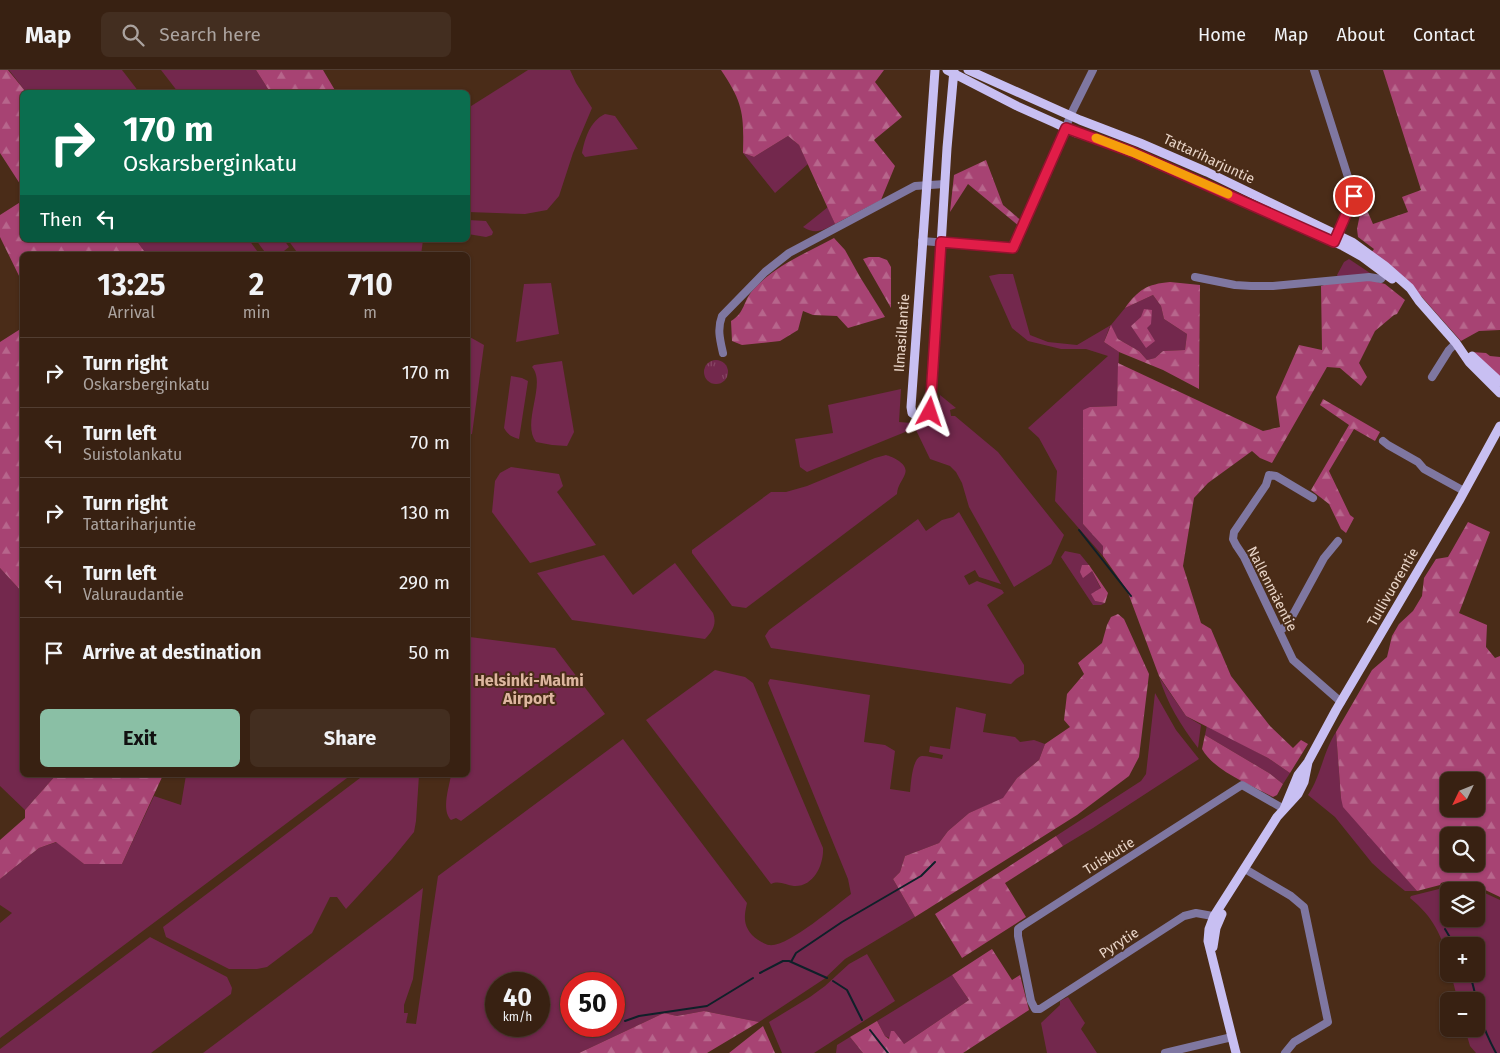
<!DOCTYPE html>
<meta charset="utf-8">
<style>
:root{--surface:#382112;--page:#432e20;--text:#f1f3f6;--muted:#aba39f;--line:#523e32;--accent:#8abfa5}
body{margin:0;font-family:"Fira Sans",sans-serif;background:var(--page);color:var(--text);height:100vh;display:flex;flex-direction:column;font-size:19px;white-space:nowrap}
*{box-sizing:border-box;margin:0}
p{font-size:16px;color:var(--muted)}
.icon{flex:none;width:28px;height:28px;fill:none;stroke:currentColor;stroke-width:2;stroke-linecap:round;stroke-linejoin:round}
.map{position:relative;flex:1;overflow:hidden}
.details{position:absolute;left:20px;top:182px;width:450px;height:525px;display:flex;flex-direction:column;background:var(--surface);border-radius:8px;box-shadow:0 1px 4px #0004,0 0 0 1px var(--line)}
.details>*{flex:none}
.guide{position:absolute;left:20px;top:20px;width:450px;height:152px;border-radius:8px;box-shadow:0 1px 4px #0004,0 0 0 1px var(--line);background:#0b6e4f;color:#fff;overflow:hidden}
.needle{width:32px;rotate:227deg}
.fabs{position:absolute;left:1440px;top:702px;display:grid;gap:10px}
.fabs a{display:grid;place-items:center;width:45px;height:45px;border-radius:8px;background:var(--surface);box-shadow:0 1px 4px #0004,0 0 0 1px var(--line);font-size:25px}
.speed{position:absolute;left:485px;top:902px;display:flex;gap:10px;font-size:25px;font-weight:700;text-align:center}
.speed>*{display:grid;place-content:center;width:65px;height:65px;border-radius:50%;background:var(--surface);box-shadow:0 1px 4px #0004,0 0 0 1px var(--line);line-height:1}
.speed small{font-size:12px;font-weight:400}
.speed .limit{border:8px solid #d22;background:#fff;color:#111}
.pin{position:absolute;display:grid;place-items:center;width:42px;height:42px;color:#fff;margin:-21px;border:2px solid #fff;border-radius:50%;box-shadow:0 1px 5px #0007}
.me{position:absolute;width:55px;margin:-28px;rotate:5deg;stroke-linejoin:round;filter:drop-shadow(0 0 4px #0008)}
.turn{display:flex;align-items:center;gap:18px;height:105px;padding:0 20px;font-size:22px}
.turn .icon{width:65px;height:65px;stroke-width:2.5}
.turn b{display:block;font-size:35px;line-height:42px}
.then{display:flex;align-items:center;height:48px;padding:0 20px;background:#0003;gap:10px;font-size:19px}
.eta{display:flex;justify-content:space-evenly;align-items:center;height:85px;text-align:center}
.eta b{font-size:30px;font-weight:700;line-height:35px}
.action{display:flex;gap:10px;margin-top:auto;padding:10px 20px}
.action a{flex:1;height:58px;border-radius:8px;background:var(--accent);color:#111;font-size:20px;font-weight:700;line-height:58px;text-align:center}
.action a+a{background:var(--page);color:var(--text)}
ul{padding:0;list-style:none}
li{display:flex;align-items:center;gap:15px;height:70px;padding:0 20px;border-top:1px solid var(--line)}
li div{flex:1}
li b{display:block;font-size:19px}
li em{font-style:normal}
header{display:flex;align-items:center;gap:30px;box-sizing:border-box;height:70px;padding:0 25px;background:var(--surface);border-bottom:1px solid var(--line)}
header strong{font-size:24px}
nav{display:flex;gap:28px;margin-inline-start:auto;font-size:18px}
.search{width:350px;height:45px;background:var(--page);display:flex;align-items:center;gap:12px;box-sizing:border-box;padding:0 18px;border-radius:8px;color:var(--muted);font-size:19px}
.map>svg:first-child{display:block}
.green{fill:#73284d;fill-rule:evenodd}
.forest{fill:url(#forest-firs);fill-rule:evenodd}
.park{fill:url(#park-tufts)}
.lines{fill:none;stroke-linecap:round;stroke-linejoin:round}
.stream{stroke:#0f2029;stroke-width:2}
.minor{stroke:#7f77a1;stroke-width:8}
.major{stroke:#c8bff2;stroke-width:9}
.route-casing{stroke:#92132f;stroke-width:12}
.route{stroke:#e11d48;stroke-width:9}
.slow{stroke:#f59e0b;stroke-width:9}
.labels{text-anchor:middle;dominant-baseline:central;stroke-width:4;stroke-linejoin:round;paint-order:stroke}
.street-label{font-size:14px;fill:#e9d5c8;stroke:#4a2c18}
.quarter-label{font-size:16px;font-weight:bold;fill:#ddb69f;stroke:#4a2c18}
</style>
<header>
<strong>Map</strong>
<div class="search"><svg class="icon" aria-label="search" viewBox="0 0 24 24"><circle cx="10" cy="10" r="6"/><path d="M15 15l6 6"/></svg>Search here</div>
<nav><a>Home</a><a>Map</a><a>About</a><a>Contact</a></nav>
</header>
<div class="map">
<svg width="1500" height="983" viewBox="0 0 1500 983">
<defs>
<pattern id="forest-firs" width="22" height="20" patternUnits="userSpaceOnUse" patternTransform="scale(1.25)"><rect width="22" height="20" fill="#a74373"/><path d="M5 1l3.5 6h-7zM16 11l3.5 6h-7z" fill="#b7668c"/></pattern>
<pattern id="park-tufts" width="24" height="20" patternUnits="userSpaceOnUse" patternTransform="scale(1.25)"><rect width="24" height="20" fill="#73284d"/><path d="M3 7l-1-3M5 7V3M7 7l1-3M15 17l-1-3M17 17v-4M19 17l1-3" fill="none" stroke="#874665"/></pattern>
</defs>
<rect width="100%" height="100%" fill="#4a2c18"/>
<path class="green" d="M9 0H122L139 22H26Z
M161 0H256L270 22H178Z
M528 0H570L576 13 592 38 573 83 559 126 547 140 525 144 468 142V38Z
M605 44 615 46 638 79 585 87 582 83C585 68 590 51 605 44Z
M788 66 799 75 808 94 775 123 743 83 754 87Z
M828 137 835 154C823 160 816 165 803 157Z
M468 150 486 151 493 162 492 165 486 167 468 164Z
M136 170H249L260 185H147Z
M256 170H284L289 177 279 185H267Z
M288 170H423L421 185H299Z
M1349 189 1373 205 1338 207 1337 205 1344 192Z
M999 204H1013L1030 265 1048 272 1077 275 1111 255 1125 238 1153 225 1161 236 1164 249 1187 264 1185 280 1163 281 1155 288 1147 290 1139 281 1118 269 1110 256 1104 272 1119 282 1117 336 1090 337 1083 454 1104 476 1103 486 1055 431 1057 401 1039 368 1028 358 1108 286 1086 279H1061L1028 271 1012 258 989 206Z
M551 213 559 264 516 272 524 214Z
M468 266 484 275 472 364 468 365Z
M562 291 574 362 567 376 552 375 536 372C521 353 547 314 532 297L534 295Z
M511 306 522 308 528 311 519 369C512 367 508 365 504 358Z
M901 319 899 352 938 355 940 325 956 338 950 340 951 346H955L998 382 1064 465 1051 494 1014 517 969 437 962 413 956 402 950 396 930 389 915 358 807 402 800 397 795 369 833 363 828 335Z
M886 385C893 387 909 394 905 404 902 412 898 414 897 424L746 538 732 536 692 483V480L771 422H786L807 416 875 388Z
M511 397 559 404 563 416 557 422 596 475 530 493 492 442 495 411 500 403Z
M959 442 1001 514 979 507 975 500 964 506 969 515 977 511 1002 520 1004 523 987 535 1024 595V604L1016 609 1011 614 771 578 765 566 769 560 918 449 926 461 942 450 953 447Z
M1065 481 1080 484 1089 495H1082L1092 501 1101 519 1092 524 1095 531 1105 533 1101 535H1093L1061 487Z
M604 485 633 525 675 493 713 543C717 554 713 561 705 569L572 550 537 503Z
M0 498 22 522V705H56L25 740 0 716Z
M470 567 555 578 605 644 461 751 456 748 451 750C441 740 449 718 451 705H468V585Z
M715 600 745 607 753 613 823 778C824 794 814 817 794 816 786 815 779 810 771 814L646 650Z
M1159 607 1186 646 1201 655 1198 678C1180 654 1168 635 1159 607Z
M770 609 870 625 864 672 885 675 895 681 890 719 910 722C911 714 912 687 922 686 928 686 936 688 942 689L943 685 929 682 930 676 950 679 956 637 986 644 983 662 1015 667 1020 672 1034 670 1045 674 1039 690 1017 708 1003 729 969 743 948 761 939 773 905 786 900 802 893 809 915 847 845 889 824 909 759 952 704 941 677 946 664 943 579 983H203L423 818 413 909 404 935V943H408L406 953 416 954 438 806 623 669 747 833C744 846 743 855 752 865 756 869 764 874 769 875 787 878 835 836 851 824L848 809 768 613ZM496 914H539V956H496ZM571 914H614V956H571Z
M1155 623 1176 660 1199 689 1093 758 1063 776 1056 766 1141 711 1146 704Z
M1207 655 1268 688 1290 703 1283 714 1269 703 1205 665Z
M1336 662 1341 728 1417 821H1405L1383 803 1372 793 1335 747 1308 725C1321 706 1323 682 1336 662Z
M186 705H351L0 968V853L12 843 0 835V809L39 778 57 772 84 794H122L154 726 181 735Z
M364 705H419L416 751 414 762 392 789 346 839 337 827H330L312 863 267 897 257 899H229L166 867 163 857 167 854Z
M1451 816 1476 819 1500 830V983H1476L1470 976 1465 959H1476V931H1458L1451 904H1476V876H1449V893C1441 864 1434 848 1410 828L1411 826ZM1449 821H1476V849H1449Z
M150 867 227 907 232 918 231 924 151 983H0V979Z
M867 884 895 931 814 983H782L769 952 810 927 825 916 849 894Z
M952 905 969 930 904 974 885 966 877 951Z
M1068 927 1085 953 1081 959 1097 983H1047L1041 953 1060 935V931Z
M850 967 863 983H836L837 975Z"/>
<path class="forest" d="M0 0H8L26 22H22V117L0 83Z
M256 0H323L336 22H270Z
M721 0H884L875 12 902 47 874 70 895 96 881 130 835 154 799 75 788 66 754 87 743 83C744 43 743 33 721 0Z
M1383 0H1500V260L1479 261 1461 271 1421 226 1371 183 1374 179 1358 167 1357 159 1361 139 1367 140 1373 154 1408 142 1402 127 1421 120Z
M986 90 1003 135 1024 153 1019 156 968 114 950 142 954 105Z
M22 128V170H136L147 185H22V212L0 167V145L22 131Z
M834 168 845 180 860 207 885 247 848 258 837 246 813 245 803 241 798 260 780 271 742 275 732 271 731 251C745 243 743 231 753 220 774 196 806 183 834 168Z
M869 187H879L887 190 891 197V238L863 189Z
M1366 209 1385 214 1405 230 1397 244 1394 245 1375 261 1359 293 1367 307 1361 316 1340 298 1327 297 1272 393 1260 388 1252 381 1208 413 1194 428 1183 496 1201 553 1211 559 1231 606 1270 656 1293 678 1301 670 1308 674 1290 703 1268 688 1186 646 1159 606 1127 520 1103 486V476L1083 454V340L1090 337 1117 336 1118 293 1263 361 1280 357 1276 327 1299 275 1322 280 1321 216 1333 212Z
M1170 212 1200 215 1199 319 1163 300 1119 282 1104 272 1111 255 1118 269 1139 281 1147 290 1155 288 1163 281 1185 280 1187 264 1164 249 1161 236 1153 225 1125 238C1138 220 1147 214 1170 212Z
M1144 239 1152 240 1151 254 1147 258 1155 271 1146 278 1131 256 1141 247Z
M22 258V522L0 498V272Z
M1471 282 1486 283 1490 286 1500 287V309Z
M1323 329 1380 362 1375 371 1354 359 1329 401 1350 445 1354 448 1346 463 1341 459 1329 434 1311 420 1349 355 1320 335Z
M1468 452 1490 462 1459 543 1487 555 1486 577 1495 588 1500 586V827L1477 816 1444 812 1441 813 1440 815 1417 821 1343 737 1341 728 1336 662 1372 600 1387 587 1392 566 1399 554 1413 541 1422 526 1424 508 1436 489 1448 487ZM1449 711H1476V739H1449ZM1449 766H1476V794H1449Z
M1082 495H1089L1108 523 1105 533 1095 531 1091 524 1101 518 1092 501 1083 508 1080 502Z
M1118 544 1124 549 1149 604 1139 687 1129 706 1077 745 915 847 893 809 900 802 905 786 939 773 948 761 969 743 1003 728 1017 708 1039 690 1045 674 1070 657 1064 650 1067 624 1084 604 1078 593 1102 573 1107 555 1111 547Z
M1205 665 1269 703 1283 714 1277 725 1273 727C1251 715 1214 701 1202 679Z
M56 705H163L122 794H84L56 772 39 778 0 809V770L25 748V740Z
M1056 766 1063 776 1005 813 1026 847 962 888 935 844Z
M992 879 1012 910 1020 905 1029 940 963 983H863L850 967 877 951 885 966 889 969 891 961H894L904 974 969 930 952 905Z
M704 941 759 952 707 983H579L664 943 677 946Z
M763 956 775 983H729Z"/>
<path class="park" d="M704 302a12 12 0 1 1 24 0a12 12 0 1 1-24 0Z"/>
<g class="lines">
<path class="stream" d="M1079 460 1131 526
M1445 859 1455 876
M791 892 796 883 842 852 921 806 935 792
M760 903 783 891H789L827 908
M1469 904C1475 916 1475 929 1479 942 1483 957 1489 970 1496 983
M833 911 847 920 862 950
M625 951 639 946 707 936 753 908
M870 960 888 983"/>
<path class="minor" d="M1314 0 1354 126 1350 139 1335 170
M922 171 1013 178 1063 66 1070 46 1093 0
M1195 207 1235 215 1251 216H1273L1369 207 1381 209 1385 203
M723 283C720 270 717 259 722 246L765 202 789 183 915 116 945 114
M1432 307 1449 280 1456 273
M1383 371 1388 375 1418 392 1424 399 1464 421
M1313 428 1276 406 1269 405 1266 415 1234 462 1233 469 1236 475 1244 487 1293 590 1341 632
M1280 561 1288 554 1324 488 1338 471
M1245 799 1291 826 1304 837 1328 952 1294 972 1285 983
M1218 847 1196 843 1184 846 1040 939H1035L1031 931 1018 866V859L1022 856 1242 715 1284 739
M1165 983 1232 967"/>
<path class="major" d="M935 0 911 337 912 343 920 348 929 345 931 339 947 78 954 0
M947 0 1017 36 1055 53 1076 63 1108 72 1132 82 1343 176 1361 186 1392 209
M968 0 1080 50 1140 73 1207 102 1352 172 1385 196 1410 218 1419 231 1456 273 1469 292 1500 323
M1472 286 1500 312
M1284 739 1298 705 1308 692 1336 640 1459 431 1500 356
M1213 877 1216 858 1222 844
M1236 983 1208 871 1209 859 1214 846 1277 747 1298 724 1304 712 1308 692"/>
</g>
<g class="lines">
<g class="route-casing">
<path id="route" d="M930 342 941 172 1013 178 1066 58 1132 82 1334 172 1354 126"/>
</g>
<use href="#route" class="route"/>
<path class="slow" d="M1096 68 1132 82 1228 124"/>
</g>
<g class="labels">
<g class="street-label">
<text transform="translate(1209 89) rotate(25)">Tattariharjuntie</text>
<text transform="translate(902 263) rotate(-86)">Ilmasillantie</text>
<text transform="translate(1393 517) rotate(-60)">Tullivuorentie</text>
<text transform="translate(1272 519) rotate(63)">Nallenmäentie</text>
<text transform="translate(1109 786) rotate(-32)">Tuiskutie</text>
<text transform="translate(1119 873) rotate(-33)">Pyrytie</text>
</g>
<g class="quarter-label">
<text x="529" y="610">Helsinki-Malmi<tspan x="529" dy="18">Airport</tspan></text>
</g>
</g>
</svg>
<div class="fabs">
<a><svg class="needle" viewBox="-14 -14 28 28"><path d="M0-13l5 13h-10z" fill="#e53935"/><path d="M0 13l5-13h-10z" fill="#aba39f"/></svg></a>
<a><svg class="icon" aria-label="search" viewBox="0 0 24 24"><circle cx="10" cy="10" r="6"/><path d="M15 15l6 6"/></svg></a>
<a><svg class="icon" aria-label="layers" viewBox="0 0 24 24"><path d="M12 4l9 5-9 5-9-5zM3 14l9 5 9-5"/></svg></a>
<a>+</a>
<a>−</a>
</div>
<div class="speed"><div>40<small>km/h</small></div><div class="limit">50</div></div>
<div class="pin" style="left:1354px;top:126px;background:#d93025"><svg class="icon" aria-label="arrive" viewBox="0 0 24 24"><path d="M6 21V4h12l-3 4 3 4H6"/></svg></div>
<svg class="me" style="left:930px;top:342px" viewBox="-20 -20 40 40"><path d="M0-17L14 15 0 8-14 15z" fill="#e11d48" stroke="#fff" stroke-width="4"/></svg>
<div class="guide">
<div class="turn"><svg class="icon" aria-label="right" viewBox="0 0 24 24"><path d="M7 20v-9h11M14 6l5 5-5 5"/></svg><div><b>170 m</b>Oskarsberginkatu</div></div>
<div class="then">Then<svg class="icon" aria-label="left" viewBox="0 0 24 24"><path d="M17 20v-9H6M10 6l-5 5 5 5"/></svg></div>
</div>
<section class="details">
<div class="eta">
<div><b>13:25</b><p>Arrival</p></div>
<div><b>2</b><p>min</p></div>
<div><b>710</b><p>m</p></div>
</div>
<ul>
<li><svg class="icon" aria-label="right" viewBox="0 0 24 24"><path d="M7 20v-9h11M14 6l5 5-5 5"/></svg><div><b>Turn right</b><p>Oskarsberginkatu</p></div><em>170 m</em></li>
<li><svg class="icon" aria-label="left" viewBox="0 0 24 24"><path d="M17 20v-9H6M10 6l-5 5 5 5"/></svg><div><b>Turn left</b><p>Suistolankatu</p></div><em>70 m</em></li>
<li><svg class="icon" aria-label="right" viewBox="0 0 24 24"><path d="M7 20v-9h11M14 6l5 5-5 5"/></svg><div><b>Turn right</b><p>Tattariharjuntie</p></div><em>130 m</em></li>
<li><svg class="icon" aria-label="left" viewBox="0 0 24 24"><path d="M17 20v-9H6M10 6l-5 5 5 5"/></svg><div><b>Turn left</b><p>Valuraudantie</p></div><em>290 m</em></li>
<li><svg class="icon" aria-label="arrive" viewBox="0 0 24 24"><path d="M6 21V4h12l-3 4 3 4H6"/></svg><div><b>Arrive at destination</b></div><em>50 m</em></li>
</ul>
<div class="action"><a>Exit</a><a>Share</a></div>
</section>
</div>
